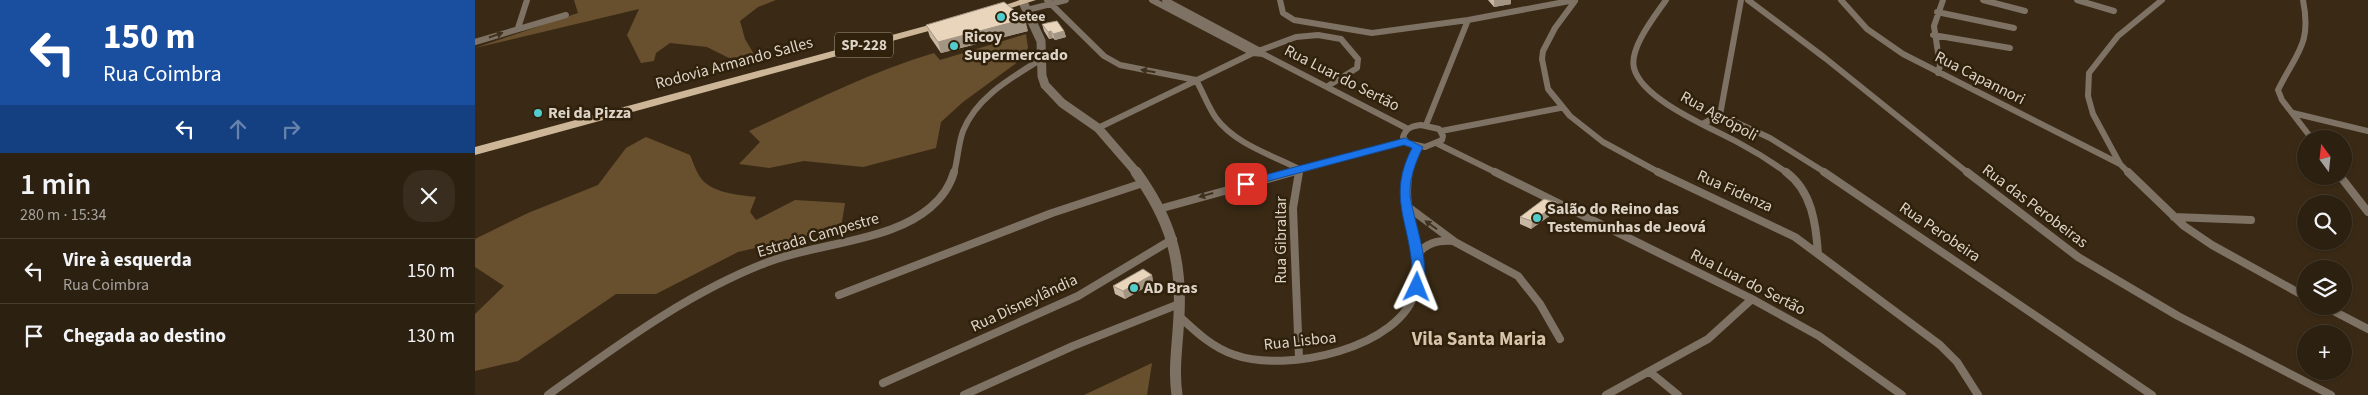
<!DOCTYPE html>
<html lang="pt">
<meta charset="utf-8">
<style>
:root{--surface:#2c2010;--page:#382d1e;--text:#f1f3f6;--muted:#a6a39f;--line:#483e30}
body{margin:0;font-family:"Source Sans 3",sans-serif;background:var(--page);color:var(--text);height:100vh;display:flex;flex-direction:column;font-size:19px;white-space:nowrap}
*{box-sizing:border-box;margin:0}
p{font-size:16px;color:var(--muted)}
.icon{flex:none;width:28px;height:28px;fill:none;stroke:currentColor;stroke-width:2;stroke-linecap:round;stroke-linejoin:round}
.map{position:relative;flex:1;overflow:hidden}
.drawer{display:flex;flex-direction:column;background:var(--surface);width:475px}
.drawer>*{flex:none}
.banner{background:#1a4fa0;color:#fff;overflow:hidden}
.needle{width:32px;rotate:345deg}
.controls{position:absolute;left:1822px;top:130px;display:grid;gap:10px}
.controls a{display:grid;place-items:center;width:55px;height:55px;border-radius:50%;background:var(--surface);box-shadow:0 1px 4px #0004,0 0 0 1px var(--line);font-size:25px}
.pin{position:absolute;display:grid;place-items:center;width:42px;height:42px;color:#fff;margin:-21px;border-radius:10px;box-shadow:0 2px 8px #0006}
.me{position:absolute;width:55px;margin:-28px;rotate:2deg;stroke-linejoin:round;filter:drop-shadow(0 0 4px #0008)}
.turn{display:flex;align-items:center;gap:18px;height:105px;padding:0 20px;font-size:22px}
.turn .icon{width:65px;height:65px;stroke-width:2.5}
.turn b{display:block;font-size:35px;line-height:42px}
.lanes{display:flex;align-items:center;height:48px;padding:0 20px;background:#0003;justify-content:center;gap:25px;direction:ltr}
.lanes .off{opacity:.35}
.round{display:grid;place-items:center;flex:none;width:52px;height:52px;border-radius:20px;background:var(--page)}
.summary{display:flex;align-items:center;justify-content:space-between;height:85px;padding:0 20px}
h1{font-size:30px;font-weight:600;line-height:38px}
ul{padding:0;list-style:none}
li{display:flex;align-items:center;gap:15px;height:65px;padding:0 20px;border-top:1px solid var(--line)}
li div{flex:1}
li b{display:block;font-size:19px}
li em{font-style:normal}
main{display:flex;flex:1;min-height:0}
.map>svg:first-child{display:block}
.forest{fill:#68502f}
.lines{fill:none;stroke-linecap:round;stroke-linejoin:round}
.minor-far1{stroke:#7d7264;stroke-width:6}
.minor{stroke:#7d7264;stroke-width:8}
.tertiary-far1{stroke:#7d7264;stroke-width:9}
.tertiary{stroke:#7d7264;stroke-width:11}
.primary{fill:#cdb698;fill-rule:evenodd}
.wall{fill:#c8b7a2}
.shaded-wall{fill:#a39584}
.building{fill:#e9d5bc;stroke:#a39584}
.oneway{fill:#3f311d}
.route{fill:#1a73e8;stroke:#114b97}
.poi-dot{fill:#52cdcd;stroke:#2f210b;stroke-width:2}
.labels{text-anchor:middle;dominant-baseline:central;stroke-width:5;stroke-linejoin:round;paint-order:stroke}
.far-poi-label{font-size:14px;font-weight:bold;fill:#ddd3c7;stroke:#2f210b;text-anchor:start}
.shield{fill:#2f210b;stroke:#a99e8f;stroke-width:1}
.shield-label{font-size:15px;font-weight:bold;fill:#ddd3c7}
.poi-label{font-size:16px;font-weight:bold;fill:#ddd3c7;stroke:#2f210b;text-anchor:start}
.street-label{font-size:16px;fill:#ddd3c7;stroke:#2f210b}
.quarter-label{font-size:19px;font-weight:bold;fill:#d8c4ab;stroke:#2f210b}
</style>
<main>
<section class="drawer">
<div class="banner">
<div class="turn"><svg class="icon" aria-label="left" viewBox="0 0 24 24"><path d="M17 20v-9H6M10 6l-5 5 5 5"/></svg><div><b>150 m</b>Rua Coimbra</div></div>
<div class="lanes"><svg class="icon" aria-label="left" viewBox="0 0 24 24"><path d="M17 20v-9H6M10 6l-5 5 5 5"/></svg><svg class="icon off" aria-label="ahead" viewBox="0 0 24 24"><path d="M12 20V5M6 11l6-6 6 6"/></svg><svg class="icon off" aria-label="right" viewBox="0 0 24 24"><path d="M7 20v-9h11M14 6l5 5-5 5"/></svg></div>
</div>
<div class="summary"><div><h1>1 min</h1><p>280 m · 15:34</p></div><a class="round"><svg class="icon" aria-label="close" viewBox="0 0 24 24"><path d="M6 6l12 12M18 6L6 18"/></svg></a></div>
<ul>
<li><svg class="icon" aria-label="left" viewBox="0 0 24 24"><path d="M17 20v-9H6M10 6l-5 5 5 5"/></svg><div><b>Vire à esquerda</b><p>Rua Coimbra</p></div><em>150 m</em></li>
<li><svg class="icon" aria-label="arrive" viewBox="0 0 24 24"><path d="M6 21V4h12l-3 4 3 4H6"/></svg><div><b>Chegada ao destino</b></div><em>130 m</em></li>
</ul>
</section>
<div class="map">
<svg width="1893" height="395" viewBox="0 0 1893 395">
<rect width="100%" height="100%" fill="#3a2a15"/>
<path class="forest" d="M99 0H301L283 7 265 21 270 39 280 56 254 58 232 47 195 43 181 53 179 61 166 63 152 35 164 9 0 48 103 13Z
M551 34 553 48 540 64 488 102 466 122 461 148 388 167 329 161 294 168 264 164 285 142 274 131C335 103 395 72 459 53L465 60Z
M171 137 215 155C218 162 221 171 225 177 235 193 264 195 281 197L275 212 281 220 320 200 370 203 366 228 263 252 181 294H141L43 361 0 371V314L29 286 0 267V239L53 213 123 185 151 148Z
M677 363 672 395H609Z"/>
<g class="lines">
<path class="minor-far1" d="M572 0 629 56 645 65 721 80
M677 0 778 53 788 54 933 129
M690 0 787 52
M805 0 808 13 819 20 897 33 993 20 1100 0
M1191 0C1180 16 1154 48 1159 68 1167 100 1237 128 1264 143 1281 152 1297 162 1312 173
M1273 0 1350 58 1493 173
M1366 0 1392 29 1428 54 1645 164
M1508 0 1550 11
M1602 0 1639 11
M1828 0C1837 45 1821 53 1803 90L1807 100 1837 139
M1100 1 1080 28 1068 51 1067 59 1073 89 1095 116 1128 142 1185 173
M552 10 591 0
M1462 12 1539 28
M43 28 52 0
M1458 35 1535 48
M0 42 91 15
M1463 73 1465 66 1459 26 1468 0
M721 80C728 92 733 107 741 118 760 144 797 155 824 169L823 173
M1818 113 1893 131
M1245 115 1266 0
M1229 123 1245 115 1295 138 1351 173
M946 125 964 129 968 136 967 140 950 147 932 143 928 137C931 128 937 126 946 125Z
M951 125 993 20
M623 128 778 53 821 37 843 35 866 39 883 59 882 68 853 86
M966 131 1085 108
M963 144 1022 173
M479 173C483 159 483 145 488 131 502 96 538 77 568 58
M813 173 930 141
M934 173 943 147
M1654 173 1645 164 1618 114 1613 96 1614 73 1643 36 1687 0"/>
<path class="minor" d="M824 172 818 208 824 359
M1020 172 1277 299 1344 336 1427 395
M1183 172 1320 237 1465 345 1482 362 1503 395
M1311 172C1337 191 1341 224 1343 254
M1349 172 1677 395
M1492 172 1603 257 1703 316 1856 395
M1653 172 1709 226 1737 245 1831 297
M1865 176 1893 212
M933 207 980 242 1043 276 1065 304 1085 339
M684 209 818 172
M1699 217 1776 220
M941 256C951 243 962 240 978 241
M364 295 577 213 668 183
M1849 306 1893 329
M704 316C721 332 738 348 760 355 810 373 927 349 941 289 950 250 925 211 934 172
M1175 372 1203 395
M408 383 603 296 698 239
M73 395C143 345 212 293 293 262 333 247 377 244 417 229 444 219 471 201 479 172
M489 395 598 346 704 304
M1131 395 1233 339 1277 299"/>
<path class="tertiary-far1" d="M548 2 566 41 567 76 570 85 587 103 623 128 662 173"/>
<path class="tertiary" d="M661 172C694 218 707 257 704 315 703 342 698 368 702 395"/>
<path class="primary" d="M545 0H561L520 13 515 10Z
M469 21 474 24 472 26 0 155V147Z"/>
</g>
<path class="wall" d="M1013 0H1036V4L1019 7Z
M567 24 589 31 591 37 580 40 578 38 574 39 569 31Z
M451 25 553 31 466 53 455 37Z
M1080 212 1056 229 1045 224V217Z
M677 275 678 283 650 299 640 294 638 286Z"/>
<path class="shaded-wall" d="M1019 0H1036V4L1019 7Z
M550 19 553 31 466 53 463 42Z
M576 31 578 38 574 39 573 32Z
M589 31 591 37 580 40 578 34Z
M1081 205 1080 212 1056 229 1057 221Z
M677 275 678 283 650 299 648 291Z"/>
<path class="building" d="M529 2 550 19 463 42 451 25Z
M582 21 589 31 578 34 576 31 573 32 567 24Z
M1069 199 1081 202V205L1057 221 1045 217Z
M668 269 677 275 648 291 638 286Z"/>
<defs><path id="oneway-solid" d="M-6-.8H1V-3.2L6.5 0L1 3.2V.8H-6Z" transform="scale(1.25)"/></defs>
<g class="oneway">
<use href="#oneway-solid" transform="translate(21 35) rotate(-19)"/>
<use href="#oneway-solid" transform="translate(673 71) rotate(-170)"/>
<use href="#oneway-solid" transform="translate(731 195) rotate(164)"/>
<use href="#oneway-solid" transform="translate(956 225) rotate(-145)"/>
</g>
<path class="route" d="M930 138 948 147C941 161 934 179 935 195 938 219 958 269 946 290H937C933 284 938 275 937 268 934 220 912 197 937 148L929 145 771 187 766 184 767 181Z"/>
<g class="poi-dot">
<circle cx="526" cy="17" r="5"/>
<circle cx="479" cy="46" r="5"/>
<circle cx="63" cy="113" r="5"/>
<circle cx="1062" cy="218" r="5"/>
<circle cx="659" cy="288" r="5"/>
</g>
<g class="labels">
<g class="far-poi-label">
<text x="536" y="17">Setee</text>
</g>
<rect class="shield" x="360" y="32.5" width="58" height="25" rx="4"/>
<g class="shield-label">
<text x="389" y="45">SP-228</text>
</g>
<g class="poi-label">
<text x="489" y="37">Ricoy<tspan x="489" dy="18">Supermercado</tspan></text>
<text x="73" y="113">Rei da Pizza</text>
<text x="1072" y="209">Salão do Reino das<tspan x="1072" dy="18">Testemunhas de Jeová</tspan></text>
<text x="669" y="288">AD Bras</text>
</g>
<g class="street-label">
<text transform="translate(259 63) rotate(-15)">Rodovia Armando Salles</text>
<text transform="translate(867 78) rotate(27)">Rua Luar do Sertão</text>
<text transform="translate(1505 78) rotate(27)">Rua Capannori</text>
<text transform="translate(1244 116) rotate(29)">Rua Agrópoli</text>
<text transform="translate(1260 191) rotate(24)">Rua Fidenza</text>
<text transform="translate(1560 206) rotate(37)">Rua das Perobeiras</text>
<text transform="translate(1465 232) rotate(34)">Rua Perobeira</text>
<text transform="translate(343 235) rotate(-16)">Estrada Campestre</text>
<text transform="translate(806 240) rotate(-90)">Rua Gibraltar</text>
<text transform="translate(1273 282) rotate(27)">Rua Luar do Sertão</text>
<text transform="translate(549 303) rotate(-25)">Rua Disneylândia</text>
<text transform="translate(825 341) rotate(-6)">Rua Lisboa</text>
</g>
<g class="quarter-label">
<text x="1004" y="339">Vila Santa Maria</text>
</g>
</g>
</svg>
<div class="controls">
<a><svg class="needle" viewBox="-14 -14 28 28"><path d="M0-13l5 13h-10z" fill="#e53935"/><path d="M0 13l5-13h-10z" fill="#a6a39f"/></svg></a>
<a><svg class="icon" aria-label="search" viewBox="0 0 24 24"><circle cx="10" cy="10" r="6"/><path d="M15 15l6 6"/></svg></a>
<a><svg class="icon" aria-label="layers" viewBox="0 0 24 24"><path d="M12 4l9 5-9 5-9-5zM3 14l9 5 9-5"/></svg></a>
<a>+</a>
</div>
<div class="pin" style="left:771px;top:184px;background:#d93025"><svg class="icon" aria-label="arrive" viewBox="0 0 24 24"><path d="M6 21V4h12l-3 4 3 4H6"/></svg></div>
<svg class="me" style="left:942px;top:287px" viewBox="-20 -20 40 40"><path d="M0-17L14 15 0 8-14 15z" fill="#1a73e8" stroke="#fff" stroke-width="4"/></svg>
</div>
</main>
